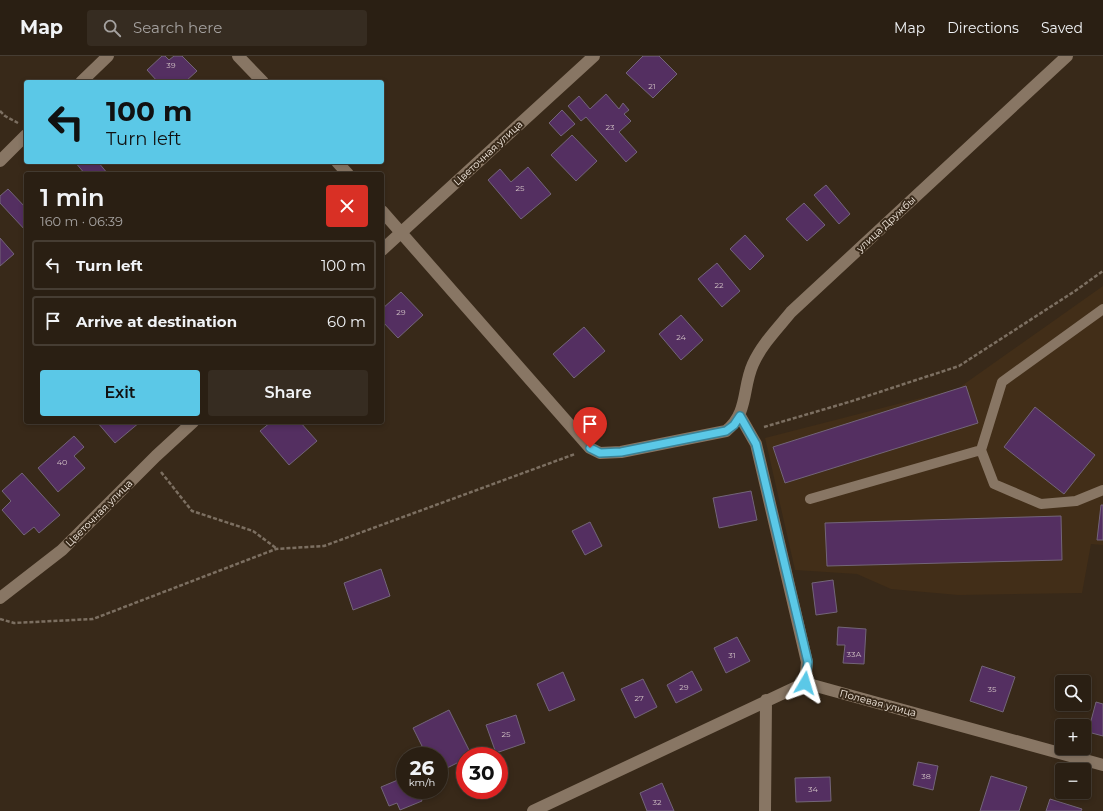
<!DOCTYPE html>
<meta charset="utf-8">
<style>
:root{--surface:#2a1f13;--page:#362c21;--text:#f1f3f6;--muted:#a5a2a0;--line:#463d33;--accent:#5bc8e7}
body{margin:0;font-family:Montserrat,sans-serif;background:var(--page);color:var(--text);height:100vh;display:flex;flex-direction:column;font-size:15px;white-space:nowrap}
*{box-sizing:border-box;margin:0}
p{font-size:13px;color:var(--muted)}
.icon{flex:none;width:22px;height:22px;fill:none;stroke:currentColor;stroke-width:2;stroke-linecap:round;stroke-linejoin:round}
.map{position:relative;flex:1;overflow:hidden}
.drawer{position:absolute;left:24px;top:116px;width:360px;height:252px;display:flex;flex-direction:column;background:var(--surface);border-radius:4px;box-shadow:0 2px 6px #0003,0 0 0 1px var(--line)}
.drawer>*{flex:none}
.banner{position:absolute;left:24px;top:24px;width:360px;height:84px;border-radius:4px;box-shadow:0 2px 6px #0003,0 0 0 1px var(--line);background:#5bc8e7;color:#111;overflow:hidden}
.controls{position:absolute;left:1055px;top:619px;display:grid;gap:8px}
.controls a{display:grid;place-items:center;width:36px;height:36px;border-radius:4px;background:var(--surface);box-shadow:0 2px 6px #0003,0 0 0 1px var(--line);font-size:20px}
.speed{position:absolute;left:396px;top:691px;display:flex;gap:8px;font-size:20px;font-weight:700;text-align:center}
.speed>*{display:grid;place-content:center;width:52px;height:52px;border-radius:50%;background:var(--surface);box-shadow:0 2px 6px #0003,0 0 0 1px var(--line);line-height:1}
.speed small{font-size:10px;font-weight:400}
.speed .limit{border:6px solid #d22;background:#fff;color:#111}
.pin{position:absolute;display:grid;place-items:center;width:34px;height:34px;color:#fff;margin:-41px -17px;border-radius:50% 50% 50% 0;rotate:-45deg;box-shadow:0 0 4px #0007}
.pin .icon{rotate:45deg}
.me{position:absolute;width:44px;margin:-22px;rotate:7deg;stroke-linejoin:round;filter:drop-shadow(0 0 3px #0008)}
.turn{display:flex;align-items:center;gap:14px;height:84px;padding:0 16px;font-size:18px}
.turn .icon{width:52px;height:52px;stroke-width:2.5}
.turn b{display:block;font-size:28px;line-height:34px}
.round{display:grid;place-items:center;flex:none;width:42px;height:42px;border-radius:4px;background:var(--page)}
.summary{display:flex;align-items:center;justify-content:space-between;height:68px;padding:0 16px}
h1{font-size:24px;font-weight:600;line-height:30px}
.button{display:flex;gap:8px;margin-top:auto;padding:8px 16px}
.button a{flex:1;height:46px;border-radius:4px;background:var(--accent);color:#111;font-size:16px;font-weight:600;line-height:46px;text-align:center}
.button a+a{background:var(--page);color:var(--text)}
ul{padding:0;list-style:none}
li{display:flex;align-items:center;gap:12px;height:50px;margin:0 8px 6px;padding:0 8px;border:2px solid var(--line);border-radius:4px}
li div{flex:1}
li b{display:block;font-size:15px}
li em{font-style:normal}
header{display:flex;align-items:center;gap:24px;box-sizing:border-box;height:56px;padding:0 20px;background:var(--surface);border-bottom:1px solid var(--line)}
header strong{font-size:19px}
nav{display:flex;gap:22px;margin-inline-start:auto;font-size:14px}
.search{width:280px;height:36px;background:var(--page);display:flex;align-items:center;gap:10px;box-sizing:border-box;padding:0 14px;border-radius:4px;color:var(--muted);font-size:15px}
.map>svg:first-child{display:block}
.built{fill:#422e18}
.building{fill:#542f61;stroke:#736579}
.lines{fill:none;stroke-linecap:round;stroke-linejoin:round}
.path{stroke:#7c6f61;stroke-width:2.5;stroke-dasharray:4 2;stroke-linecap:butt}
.service{stroke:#887664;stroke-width:10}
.minor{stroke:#887664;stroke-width:12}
.route-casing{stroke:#3b8296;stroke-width:10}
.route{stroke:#5bc8e7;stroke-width:7}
.labels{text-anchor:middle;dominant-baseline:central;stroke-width:4;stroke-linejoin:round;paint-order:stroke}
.number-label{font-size:8px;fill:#cebec2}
.street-label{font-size:10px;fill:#f7ede3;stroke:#382919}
</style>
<header>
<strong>Map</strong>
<div class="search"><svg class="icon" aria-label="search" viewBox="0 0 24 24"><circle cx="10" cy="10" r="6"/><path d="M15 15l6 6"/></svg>Search here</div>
<nav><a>Map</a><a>Directions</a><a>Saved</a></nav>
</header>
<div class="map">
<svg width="1103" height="755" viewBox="0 0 1103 755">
<rect width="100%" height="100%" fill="#382919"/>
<path class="built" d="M1103 230V489L1091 488 1082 537 958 539 891 533 857 518 795 514 765 382 964 331H960Z"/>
<path class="building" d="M162 0H165L169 4 174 0H182L197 15 185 26H158L147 14Z
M643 0H659L677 18 653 42 626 17Z
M606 38 619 53 623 47 629 54 624 58 631 65 619 76 637 96 626 106 586 61 581 65 568 50 579 40 590 53Z
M562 54 575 68 561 80 549 67Z
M572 79 597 105 576 125 551 99Z
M75 106H98L108 118H85Z
M528 111 551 138 521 163 488 124 500 113 511 126Z
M826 129 850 158 839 168 814 139Z
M8 133 26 152V175L0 147V140Z
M804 147 825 169 807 185 786 163Z
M745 179 764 200 750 214 730 193Z
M0 182 14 198 0 210Z
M717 207 740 235 722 251 698 223Z
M401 236 423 259 398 282 382 265V253Z
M681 259 703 284 681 304 659 278Z
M584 271 605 295 574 322 553 298Z
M966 330 978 367 785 427 773 391Z
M1035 351 1095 399 1064 438 1004 391Z
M97 366H140L115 387Z
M271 366H300L317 385 289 409 260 375Z
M74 380 84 391 74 400 85 412 58 436 38 412Z
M22 417 60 459 39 477 34 471 24 479 2 454 11 445 2 435Z
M751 435 757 464 719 472 713 442Z
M1101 449H1103V484H1097Z
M1061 460 1062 504 827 510 825 467Z
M590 466 602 490 585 499 572 475Z
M381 513 390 540 353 554 344 527Z
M833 524 837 556 816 559 812 527Z
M838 571 866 573 864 608 843 607 845 589H837Z
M737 581 750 605 726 617 714 592Z
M982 610 1015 621 1003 656 970 645Z
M692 615 702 634 676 647 667 629Z
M563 616 575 644 549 655 537 628Z
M643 623 657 651 635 662 621 633Z
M1096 646 1103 648V680L1088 676Z
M449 654 472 700H465V703L439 716V700H427L413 672Z
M516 659 525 687 496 697 486 669Z
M918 706 938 710 933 734 913 729Z
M991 720 1027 731 1019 755H980Z
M405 721V734H417L422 745 400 754 397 747 389 750 381 731Z
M830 721 831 745 796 746 795 722Z
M662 727 674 755H647L640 737Z
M1050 743 1082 753 1081 755H1046Z"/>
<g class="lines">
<path class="path" d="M0 55 5 60 18 67
M764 371 849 346 959 310 1075 235 1103 215
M161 416 192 455 253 475 276 492
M0 563 14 567 93 563 276 493 324 490 575 398"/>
<path class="service" d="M1103 253 1002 326 981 394 994 428 1041 448 1076 445 1103 434
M810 443 981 394"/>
<path class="minor" d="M238 0 263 26
M81 26 108 0
M0 105 26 79
M337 106 348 118
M382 155 590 392 600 397 621 396 726 375C749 356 742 332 753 308 762 288 778 272 791 256L1067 0
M382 194 594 0
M740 360 756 388 807 606 805 627
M0 542 62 494 156 400 193 366
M533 755 805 627 1103 709
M765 755 766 644"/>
</g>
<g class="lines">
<g class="route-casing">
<path id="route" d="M590 392 600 397 621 396 726 375 734 369 740 360 756 388 808 606 805 627"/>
</g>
<use href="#route" class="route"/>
</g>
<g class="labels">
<g class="number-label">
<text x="171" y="9">39</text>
<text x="652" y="30">21</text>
<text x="610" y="71">23</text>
<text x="520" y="132">25</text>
<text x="719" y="229">22</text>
<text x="401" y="256">29</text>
<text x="681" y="281">24</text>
<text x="62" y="406">40</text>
<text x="854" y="598">33А</text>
<text x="732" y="599">31</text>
<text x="684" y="631">29</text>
<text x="992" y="633">35</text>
<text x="639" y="642">27</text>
<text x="506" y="678">25</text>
<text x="926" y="720">38</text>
<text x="813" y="733">34</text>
<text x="657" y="746">32</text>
</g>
<g class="street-label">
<text transform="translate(488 97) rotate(-43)">Цветочная улица</text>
<text transform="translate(886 168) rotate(-43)">улица Дружбы</text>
<text transform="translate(99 457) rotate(-45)">Цветочная улица</text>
<text transform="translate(878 647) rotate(15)">Полевая улица</text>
</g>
</g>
</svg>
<div class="controls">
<a><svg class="icon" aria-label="search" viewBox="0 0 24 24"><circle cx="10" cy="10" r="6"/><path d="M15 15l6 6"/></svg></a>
<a>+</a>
<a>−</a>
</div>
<div class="speed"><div>26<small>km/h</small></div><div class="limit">30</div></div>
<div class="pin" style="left:590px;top:392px;background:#d93025"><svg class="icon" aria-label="arrive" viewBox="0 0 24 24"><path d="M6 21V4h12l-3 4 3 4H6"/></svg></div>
<svg class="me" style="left:805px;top:627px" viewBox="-20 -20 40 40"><path d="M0-17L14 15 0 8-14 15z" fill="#5bc8e7" stroke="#fff" stroke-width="4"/></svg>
<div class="banner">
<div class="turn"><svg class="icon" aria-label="left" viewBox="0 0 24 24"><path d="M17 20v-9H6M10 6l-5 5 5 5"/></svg><div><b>100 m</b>Turn left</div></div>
</div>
<section class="drawer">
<div class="summary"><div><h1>1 min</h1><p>160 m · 06:39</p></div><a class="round" style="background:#d93025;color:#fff"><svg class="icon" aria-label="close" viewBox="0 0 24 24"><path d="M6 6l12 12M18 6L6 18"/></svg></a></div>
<ul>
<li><svg class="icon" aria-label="left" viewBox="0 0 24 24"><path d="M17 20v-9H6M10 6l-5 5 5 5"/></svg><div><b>Turn left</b></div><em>100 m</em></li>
<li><svg class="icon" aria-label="arrive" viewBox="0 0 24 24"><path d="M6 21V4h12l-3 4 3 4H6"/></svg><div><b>Arrive at destination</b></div><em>60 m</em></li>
</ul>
<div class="button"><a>Exit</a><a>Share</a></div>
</section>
</div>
